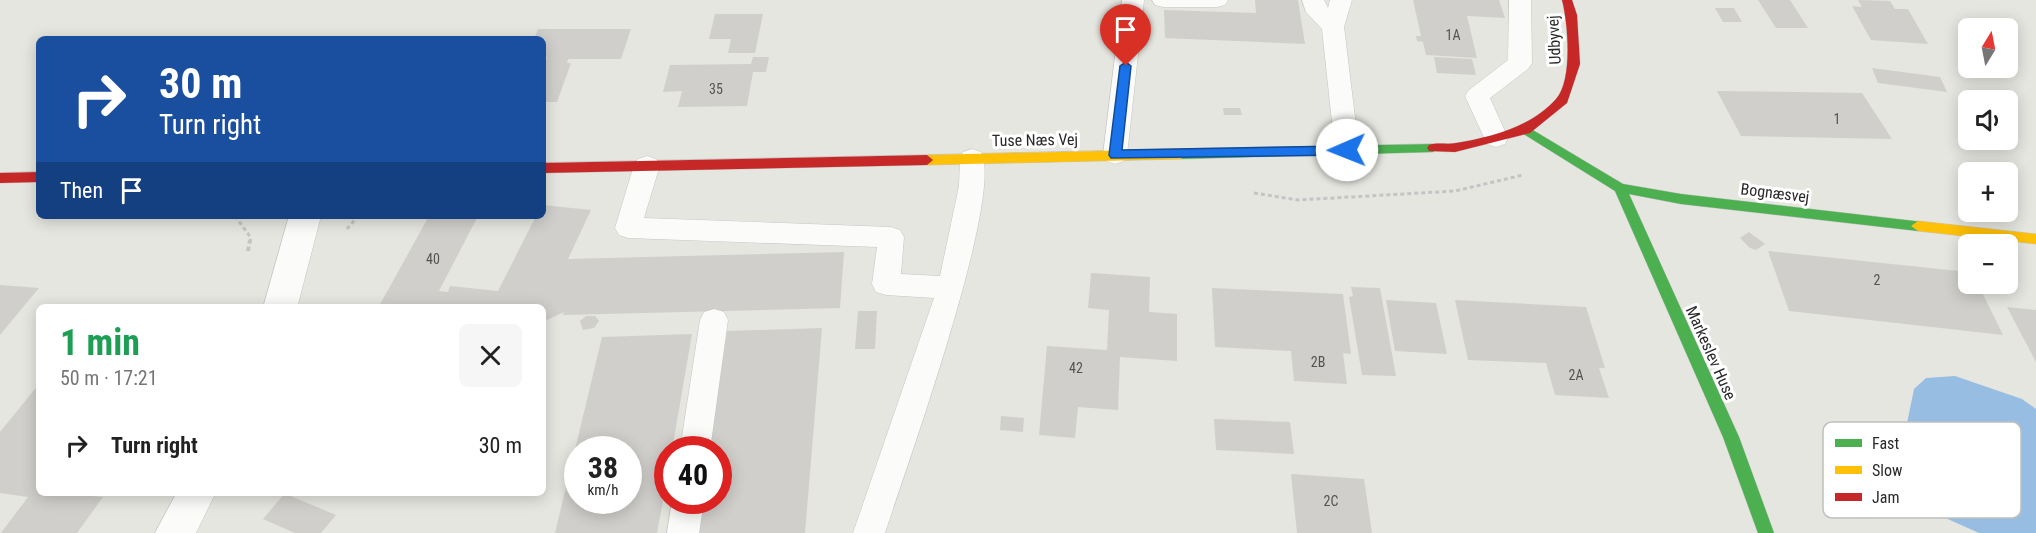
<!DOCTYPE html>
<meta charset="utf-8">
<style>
:root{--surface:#fff;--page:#f6f6f6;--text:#222;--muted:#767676}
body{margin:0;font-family:"Roboto Condensed",sans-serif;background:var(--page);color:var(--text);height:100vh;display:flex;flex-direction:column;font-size:22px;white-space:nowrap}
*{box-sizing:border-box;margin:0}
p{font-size:20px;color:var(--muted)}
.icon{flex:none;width:33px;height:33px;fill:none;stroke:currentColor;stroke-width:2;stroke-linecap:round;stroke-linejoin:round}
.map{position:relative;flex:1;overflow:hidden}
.panel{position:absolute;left:36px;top:304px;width:510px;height:192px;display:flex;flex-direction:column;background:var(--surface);border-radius:9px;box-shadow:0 3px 15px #0003}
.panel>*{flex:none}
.guide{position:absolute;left:36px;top:36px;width:510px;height:183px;border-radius:9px;box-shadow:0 3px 15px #0003;background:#1a4fa0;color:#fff;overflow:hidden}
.needle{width:39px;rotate:10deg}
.fabs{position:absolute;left:1958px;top:18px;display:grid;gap:12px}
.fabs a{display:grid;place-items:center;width:60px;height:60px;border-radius:9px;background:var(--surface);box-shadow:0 3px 15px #0003;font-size:30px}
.speed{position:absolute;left:564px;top:436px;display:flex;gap:12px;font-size:30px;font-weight:700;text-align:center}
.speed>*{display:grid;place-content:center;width:78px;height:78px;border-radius:50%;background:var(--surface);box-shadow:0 3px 15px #0003;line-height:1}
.speed small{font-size:15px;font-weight:400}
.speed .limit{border:9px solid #d22;background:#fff;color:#111}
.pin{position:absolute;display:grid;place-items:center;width:51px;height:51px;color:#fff;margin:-62px -26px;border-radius:50% 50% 50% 0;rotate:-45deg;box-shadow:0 0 6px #0007}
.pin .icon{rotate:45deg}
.me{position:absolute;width:66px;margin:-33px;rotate:269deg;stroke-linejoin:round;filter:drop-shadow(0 0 4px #0008)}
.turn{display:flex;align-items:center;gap:21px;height:126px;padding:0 24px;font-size:27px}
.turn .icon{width:78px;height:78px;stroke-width:2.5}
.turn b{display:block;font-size:42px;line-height:51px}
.then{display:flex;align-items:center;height:57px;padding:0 24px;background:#0003;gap:12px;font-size:22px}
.round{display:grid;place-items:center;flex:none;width:63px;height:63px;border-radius:9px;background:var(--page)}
.head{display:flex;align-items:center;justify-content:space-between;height:102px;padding:0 24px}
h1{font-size:36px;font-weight:700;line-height:45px;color:#1e9e55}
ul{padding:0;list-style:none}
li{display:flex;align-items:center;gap:18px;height:78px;padding:0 24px}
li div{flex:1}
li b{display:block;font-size:22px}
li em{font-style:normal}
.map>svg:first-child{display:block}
.water{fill:#98bde3}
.building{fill:#d0cfcb;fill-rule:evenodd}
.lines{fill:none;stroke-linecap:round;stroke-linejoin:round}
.lane-casing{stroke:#c5c5c5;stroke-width:1}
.street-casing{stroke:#c5c5c5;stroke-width:1}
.fast-casing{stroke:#c5c5c5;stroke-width:1}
.slow-casing{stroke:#c5c5c5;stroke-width:1}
.jam-casing{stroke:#c5c5c5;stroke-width:1}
.path-far1{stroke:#c4c4c4;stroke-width:3;stroke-dasharray:4 3;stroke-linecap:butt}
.path{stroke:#c4c4c4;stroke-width:4;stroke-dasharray:4.5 3;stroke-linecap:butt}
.lane{fill:#fbfbfa;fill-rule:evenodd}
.street{fill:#fbfbfa;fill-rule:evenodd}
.fast{fill:#4caf50;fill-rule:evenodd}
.slow{fill:#ffc107;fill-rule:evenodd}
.jam{fill:#c62828;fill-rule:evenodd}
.route{fill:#1a73e8;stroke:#114b97;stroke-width:1.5}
.labels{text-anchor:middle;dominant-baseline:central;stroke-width:6;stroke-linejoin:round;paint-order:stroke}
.number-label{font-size:14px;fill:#545352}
.street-label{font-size:16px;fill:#292929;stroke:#fff}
.key{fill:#fff;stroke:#bfbfbf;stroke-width:1.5}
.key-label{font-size:16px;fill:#292929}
</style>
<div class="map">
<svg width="2036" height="533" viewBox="0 0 2036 533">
<rect width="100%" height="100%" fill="#e6e6e0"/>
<path class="water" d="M1955 376 2022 399 2036 409V533H1979L1932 512 1903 488 1899 462 1914 389 1926 378Z"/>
<path class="building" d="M1255 0H1298L1305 44 1165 38 1164 10 1256 13Z
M1413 0H1499L1505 18 1467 16 1477 58 1426 55 1423 42 1417 41 1416 36H1421Z
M1758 0H1790L1808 28H1776Z
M1858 0 1890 1 1895 9H1908L1928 44 1871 40 1852 6 1862 7Z
M1715 8H1734L1742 22H1723Z
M715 14H763L755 53H728L731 39H709Z
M538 29H631L621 59H568L567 63H571L557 102H543V61H546L547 57H543V39H534Z
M753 57H769L766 72H753L747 106 678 107 682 91 663 92 670 65 751 64Z
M1434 57 1472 59 1476 75 1437 73Z
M1872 68 1940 77 1947 92 1878 83Z
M1717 91 1862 93 1892 139 1741 136Z
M1223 108H1240L1242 115H1224Z
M543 205 591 210 568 259 844 252 840 308 563 315 564 312 543 322V308H378L429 216H478L439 291 448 292 450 286 498 291 536 216H543Z
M1749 232 1765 244 1756 250 1750 248 1740 238Z
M1768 251 1968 272V284H1978L2003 335 1789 311Z
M1091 273 1150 277 1149 312 1177 314V361L1120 357 1118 410 1078 407 1075 438 1039 435 1047 346 1107 350 1109 310 1088 308Z
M0 285 39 288 0 335Z
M1351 287 1380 288 1396 376 1362 375 1349 297 1353 296Z
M1212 288 1343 294 1351 354 1343 353 1347 384 1294 381 1291 351 1215 347Z
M1386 300 1436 303 1447 354 1395 351Z
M1455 300 1586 307 1605 368H1599L1609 398 1555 395 1546 363 1468 360Z
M2007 307 2036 310V362Z
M858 311H877L875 349H855Z
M586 316H595L599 321 594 328 583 330 580 321Z
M822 328 805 533H697L702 501H718V450H709L727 331Z
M692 334 672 450H668V475L657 533H555L602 337ZM578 450H628V501H578Z
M39 384V494H94L92 496 103 497 77 533H1L28 497 0 493V432Z
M1001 416 1024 418 1023 432 1000 430Z
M1214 419 1290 422 1294 454 1216 450Z
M1291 474 1364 479 1372 533H1297Z
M284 494H286L336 515 321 533H295L263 519Z"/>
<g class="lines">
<g class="lane-casing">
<path id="lane" d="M1122 0H1144L1127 155 1124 161 1115 164 1106 161 1103 155Z
M1152 0H1228L1225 5 1217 7H1163L1155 5Z
M1302 0H1324L1328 8 1330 0H1352L1344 27 1359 150 1356 156 1347 159 1338 156 1335 150 1322 29 1306 12Z
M1509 0H1531L1532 63 1528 69 1490 98 1508 138 1505 144 1496 147 1487 144 1465 96 1469 90 1508 60Z
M972 149 981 152C1005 195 904 474 885 533H853L934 298 886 295 876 292 872 284 877 247 628 238 619 235 615 228 634 165 638 159 647 156 656 159 660 165 644 218 891 227 900 230 904 237 901 274 940 276 959 186 960 158 963 152Z
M714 309 724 312 728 320 710 450H680L700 320 704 312Z
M672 501H704L699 533H667Z"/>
</g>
<g class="street-casing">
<path id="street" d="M289 216H321L297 308H263Z
M176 494H215L196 533H155Z"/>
</g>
<g class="fast-casing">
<path id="fast" d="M1526 126 1623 184 1681 194 1923 222 1925 226 1923 230 1918 231 1681 204 1629 194 1739 437 1774 533H1758L1723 437 1615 191 1522 133 1520 130Z
M1433 144 1439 148 1433 152 1181 159 1175 154 1181 149Z"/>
</g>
<g class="slow-casing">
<path id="slow" d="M1181 149 1187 154 1181 159 927 165 921 160 927 155Z
M1918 221 2036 234V244L1918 231 1911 226Z"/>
</g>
<g class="jam-casing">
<path id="jam" d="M1562 0H1572L1577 15 1580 64 1567 103 1530 133 1455 152 1429 151 1427 148 1429 145C1438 142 1447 145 1456 143 1492 137 1531 127 1556 99 1573 80 1568 23 1562 0Z
M927 155 933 160 927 165 543 173V163Z
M39 172V182L0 183V173Z"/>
</g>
<path class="path-far1" d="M1254 193 1298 200 1455 191 1523 175
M235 216 251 238 250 242
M347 229 358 216"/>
<path class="path" d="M248 251 250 240"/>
<use href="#lane" class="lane"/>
<use href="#street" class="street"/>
<use href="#fast" class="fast"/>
<use href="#slow" class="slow"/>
<use href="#jam" class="jam"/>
</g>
<path class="route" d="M1126 62 1131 66 1122 150 1347 146 1354 150 1347 155 1111 158 1109 155 1120 66Z"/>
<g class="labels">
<g class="number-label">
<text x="1453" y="35">1A</text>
<text x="716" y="89">35</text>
<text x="1837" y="119">1</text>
<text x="433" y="259">40</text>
<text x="1877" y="280">2</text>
<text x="1318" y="362">2B</text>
<text x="1076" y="368">42</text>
<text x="1576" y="375">2A</text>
<text x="1331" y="501">2C</text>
</g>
<g class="street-label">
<text transform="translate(1554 40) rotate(-93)">Udbyvej</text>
<text transform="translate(1035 140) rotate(-1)">Tuse Næs Vej</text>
<text transform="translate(1775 193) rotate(7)">Bognæsvej</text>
<text transform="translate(1711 353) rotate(66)">Markeslev Huse</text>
</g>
</g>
<rect x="1823" y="422" width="198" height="96" rx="9" class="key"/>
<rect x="1835" y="439" width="27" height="8" fill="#4caf50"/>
<rect x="1835" y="466" width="27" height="8" fill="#ffc107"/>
<rect x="1835" y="493" width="27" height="8" fill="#c62828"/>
<g class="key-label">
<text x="1872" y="449">Fast</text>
<text x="1872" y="476">Slow</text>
<text x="1872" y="503">Jam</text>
</g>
</svg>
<div class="fabs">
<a><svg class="needle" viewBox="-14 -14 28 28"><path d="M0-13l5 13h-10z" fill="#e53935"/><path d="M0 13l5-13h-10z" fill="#767676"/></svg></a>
<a><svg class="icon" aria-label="sound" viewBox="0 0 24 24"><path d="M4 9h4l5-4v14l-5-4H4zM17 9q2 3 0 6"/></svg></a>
<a>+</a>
<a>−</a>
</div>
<div class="speed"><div>38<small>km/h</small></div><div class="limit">40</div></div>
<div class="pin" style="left:1126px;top:66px;background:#d93025"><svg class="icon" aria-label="arrive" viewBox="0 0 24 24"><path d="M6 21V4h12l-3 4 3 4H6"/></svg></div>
<svg class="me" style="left:1347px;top:150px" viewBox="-20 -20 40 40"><circle r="19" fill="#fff"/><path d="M0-13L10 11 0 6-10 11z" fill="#1a73e8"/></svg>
<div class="guide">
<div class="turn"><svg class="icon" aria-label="right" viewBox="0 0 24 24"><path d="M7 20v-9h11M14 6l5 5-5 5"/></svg><div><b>30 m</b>Turn right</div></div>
<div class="then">Then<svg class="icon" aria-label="arrive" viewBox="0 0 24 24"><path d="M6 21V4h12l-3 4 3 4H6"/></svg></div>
</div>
<section class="panel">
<div class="head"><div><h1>1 min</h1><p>50 m · 17:21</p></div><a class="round"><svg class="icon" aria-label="close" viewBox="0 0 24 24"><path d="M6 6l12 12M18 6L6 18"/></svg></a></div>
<ul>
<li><svg class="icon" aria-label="right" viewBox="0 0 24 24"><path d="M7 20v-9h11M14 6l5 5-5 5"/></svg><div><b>Turn right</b></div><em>30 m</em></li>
</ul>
</section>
</div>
